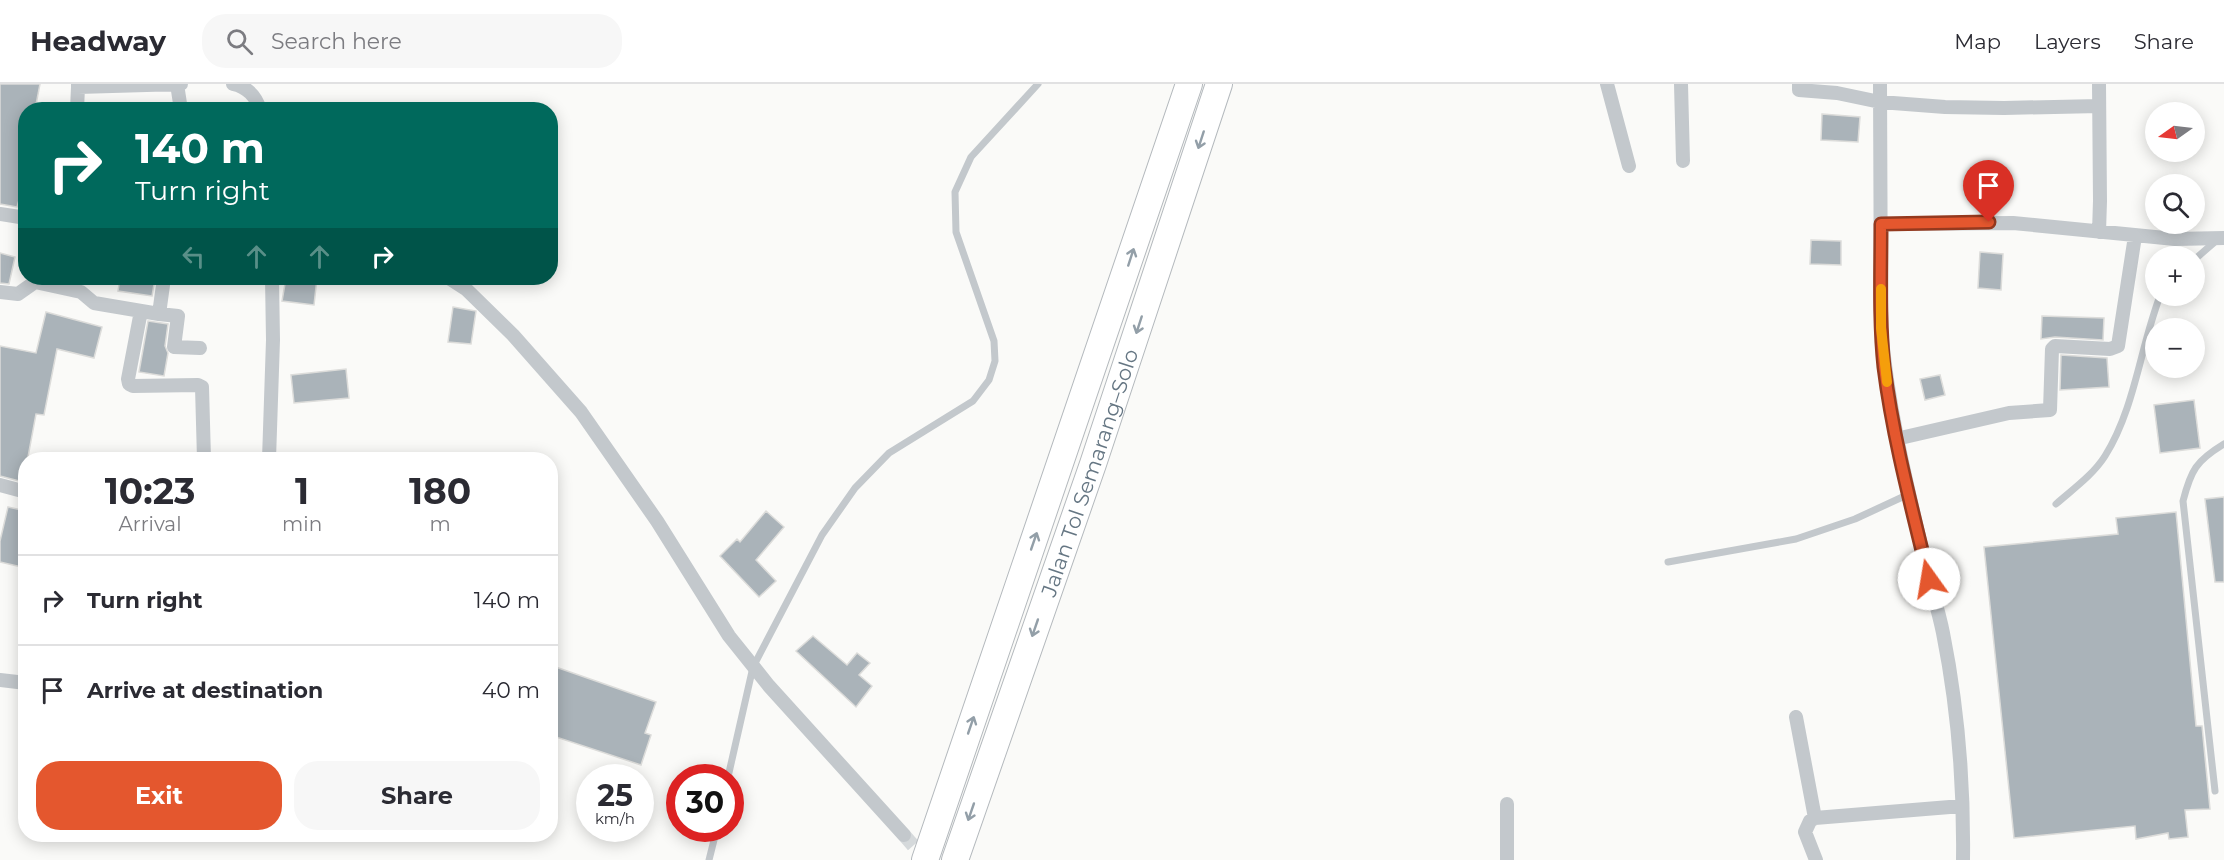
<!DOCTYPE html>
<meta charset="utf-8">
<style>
:root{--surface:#fff;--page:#f7f7f7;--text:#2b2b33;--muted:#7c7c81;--line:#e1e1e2;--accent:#e4572e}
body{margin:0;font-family:Montserrat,sans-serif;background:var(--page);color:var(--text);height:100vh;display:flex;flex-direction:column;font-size:22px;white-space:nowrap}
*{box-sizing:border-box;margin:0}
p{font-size:20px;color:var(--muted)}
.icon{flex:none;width:33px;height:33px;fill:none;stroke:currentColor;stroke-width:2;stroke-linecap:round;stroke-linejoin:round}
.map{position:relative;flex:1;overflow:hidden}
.sheet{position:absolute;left:18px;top:368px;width:540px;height:390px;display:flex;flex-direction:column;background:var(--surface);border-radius:24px;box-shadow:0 3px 15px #0003}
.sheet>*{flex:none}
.guide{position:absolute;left:18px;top:18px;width:540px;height:183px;border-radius:24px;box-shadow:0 3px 15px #0003;background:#00695c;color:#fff;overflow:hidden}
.needle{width:39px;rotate:256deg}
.tools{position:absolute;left:2145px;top:18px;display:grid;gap:12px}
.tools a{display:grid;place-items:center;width:60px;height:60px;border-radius:50%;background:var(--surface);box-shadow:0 3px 15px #0003;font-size:30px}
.speed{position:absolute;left:576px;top:680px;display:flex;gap:12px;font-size:30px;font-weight:700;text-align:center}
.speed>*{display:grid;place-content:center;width:78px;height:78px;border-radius:50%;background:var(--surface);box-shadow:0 3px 15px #0003;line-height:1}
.speed small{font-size:15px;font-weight:400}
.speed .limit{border:9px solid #d22;background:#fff;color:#111}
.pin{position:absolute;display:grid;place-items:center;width:51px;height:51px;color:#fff;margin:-62px -26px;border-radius:50% 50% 50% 0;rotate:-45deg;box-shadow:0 0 6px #0007}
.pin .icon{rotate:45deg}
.me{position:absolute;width:66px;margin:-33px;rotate:347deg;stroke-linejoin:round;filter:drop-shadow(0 0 4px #0008)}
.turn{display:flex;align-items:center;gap:21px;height:126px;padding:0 18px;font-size:27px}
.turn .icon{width:78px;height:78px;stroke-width:2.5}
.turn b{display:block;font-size:42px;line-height:51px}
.lanes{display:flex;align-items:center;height:57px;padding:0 18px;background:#0003;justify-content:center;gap:30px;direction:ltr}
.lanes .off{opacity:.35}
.eta{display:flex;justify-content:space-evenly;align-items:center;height:102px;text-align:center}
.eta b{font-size:36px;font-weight:700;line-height:42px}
.primary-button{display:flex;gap:12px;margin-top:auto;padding:12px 18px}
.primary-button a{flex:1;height:69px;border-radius:24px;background:var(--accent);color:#fff;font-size:24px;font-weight:700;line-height:69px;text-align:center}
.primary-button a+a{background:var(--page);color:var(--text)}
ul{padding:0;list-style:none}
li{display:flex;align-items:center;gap:18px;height:90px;padding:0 18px;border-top:2px solid var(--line)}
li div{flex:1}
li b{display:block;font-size:22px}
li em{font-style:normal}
header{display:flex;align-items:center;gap:36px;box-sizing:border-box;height:84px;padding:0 30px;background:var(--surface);border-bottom:2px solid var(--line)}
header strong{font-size:28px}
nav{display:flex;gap:33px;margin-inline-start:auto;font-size:21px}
.search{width:420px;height:54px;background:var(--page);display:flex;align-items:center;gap:15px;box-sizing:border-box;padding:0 21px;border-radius:24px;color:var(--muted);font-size:22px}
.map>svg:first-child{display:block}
.building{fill:#aab3b9;stroke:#dcdcda;stroke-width:1.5}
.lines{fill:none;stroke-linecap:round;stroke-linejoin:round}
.street-tunnel{stroke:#d5d9db;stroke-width:14;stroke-dasharray:14 7;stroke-linecap:butt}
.highway-casing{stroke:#b4b9bd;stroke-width:28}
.lane{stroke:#c3c8cc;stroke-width:7}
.street{stroke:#c3c8cc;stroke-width:14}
.highway{stroke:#fff;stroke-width:26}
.oneway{stroke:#939fa8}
.route-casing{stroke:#94391e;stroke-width:15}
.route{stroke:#e4572e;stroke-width:10}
.slow{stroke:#f59e0b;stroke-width:10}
.labels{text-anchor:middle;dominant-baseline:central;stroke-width:6;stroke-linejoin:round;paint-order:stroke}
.street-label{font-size:21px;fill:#657683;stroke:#fff}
</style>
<header>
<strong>Headway</strong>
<div class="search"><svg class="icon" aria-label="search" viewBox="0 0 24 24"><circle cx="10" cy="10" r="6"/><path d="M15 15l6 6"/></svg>Search here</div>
<nav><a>Map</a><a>Layers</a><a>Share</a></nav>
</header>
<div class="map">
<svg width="2224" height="776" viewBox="0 0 2224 776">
<rect width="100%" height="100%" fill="#fafaf8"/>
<path class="building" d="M0 0H40L35 26H26V103L23 102 17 123 0 120Z
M1822 30 1860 33 1858 58 1821 56Z
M1811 156 1841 157V181L1810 180Z
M1980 168 2003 170 2001 206 1978 204Z
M0 169 15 173 9 200 0 199Z
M120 194H155L152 212 118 207Z
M286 194H317L314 221 282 217Z
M453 223 476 227 471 260 448 258Z
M46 228 102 243 94 274 57 265 44 331 36 330 28 373 26 375 23 398 0 392V262L36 269Z
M2042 232 2104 234 2103 256 2055 253 2041 255Z
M148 237 168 240 165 262 168 269 164 292 139 288Z
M2061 271 2107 274 2109 303 2060 306Z
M346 285 349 314 294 319 291 291Z
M1940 291 1945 311 1925 316 1920 295Z
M2194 316 2200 364 2160 369 2154 321Z
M2224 413V498H2215L2205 415Z
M8 423 26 427V484L0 478V457Z
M766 427 784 443 756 476 776 497 759 513 720 472 737 455 740 458Z
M2176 428 2196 642H2202L2210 725 2185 726 2188 753 2169 755 2168 749 2136 755 2135 742 2014 754 1984 463 2118 450 2116 434Z
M813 552 847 581 857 569 870 579 859 591 872 602 856 623 796 567Z
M550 581 656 618 645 649 651 651 641 681 550 651Z"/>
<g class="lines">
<path class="street-tunnel" d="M904 751 926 776"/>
<g class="highway-casing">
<g id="highway">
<path d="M925 776 1189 0"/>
<path id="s1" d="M955 776 1093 380 1219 0"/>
</g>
</g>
<path class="lane" d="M2194 176 2217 156
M2056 420C2073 405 2093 391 2105 372 2135 324 2140 264 2160 212
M1668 478 1796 455 1855 435 1909 410
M728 693 753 583 822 451 855 404 889 369 973 317 989 296 995 277 994 257 956 148 955 108 971 73 1038 0
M2215 707 2183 417C2191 386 2196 377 2224 360
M709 776 717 744"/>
<path class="street" d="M78 0V3L181 0
M177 0 181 26
M233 0C247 3 256 12 260 26
M1607 0 1629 82
M1681 0 1683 77
M1799 0V6L1837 9 1880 18 1945 23 2004 24 2099 22
M1880 0 1881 244C1888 328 1909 409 1928 491 1933 510 1939 529 1943 549 1958 624 1964 699 1963 776
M77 26 78 3
M0 130 26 134
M1881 140 2013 139 2175 155 2224 154
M2099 148 2100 117 2099 0
M449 194 466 205 513 251 581 328 657 437 729 552 769 602 904 751
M0 208 18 210 35 198 81 208 94 219 159 230 164 194
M141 227 128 295 129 300 133 302 198 301 202 303 204 375
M159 230 178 232 174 263 200 264
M1896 355 2009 329 2050 326 2052 265 2055 262 2110 265 2118 262 2135 152
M269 375 273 256 272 194
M0 401 26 408
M0 596 26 599
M1796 633 1815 734
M1507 776V720
M1816 776 1805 748 1810 737 1815 734 1962 722"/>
<use href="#highway" class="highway"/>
</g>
<defs><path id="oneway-shaft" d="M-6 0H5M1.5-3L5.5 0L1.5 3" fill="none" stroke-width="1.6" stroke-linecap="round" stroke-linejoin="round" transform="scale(1.5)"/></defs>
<g class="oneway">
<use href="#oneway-shaft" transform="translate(1201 56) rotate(108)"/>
<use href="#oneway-shaft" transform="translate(1131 173) rotate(-72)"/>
<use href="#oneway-shaft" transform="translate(1139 241) rotate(108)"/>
<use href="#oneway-shaft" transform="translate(1034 457) rotate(-71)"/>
<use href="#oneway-shaft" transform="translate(1035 544) rotate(109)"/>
<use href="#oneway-shaft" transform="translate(971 641) rotate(-71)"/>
<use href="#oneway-shaft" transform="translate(971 728) rotate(109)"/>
</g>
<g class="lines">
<g class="route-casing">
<path id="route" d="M1929 495C1912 425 1893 354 1884 283 1879 236 1881 188 1881 140L1989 138"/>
</g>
<use href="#route" class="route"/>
<path class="slow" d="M1881 205V244L1887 298"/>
</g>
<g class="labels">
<g class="street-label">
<text stroke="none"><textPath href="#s1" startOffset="410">Jalan Tol Semarang–Solo</textPath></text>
</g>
</g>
</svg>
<div class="tools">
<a><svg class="needle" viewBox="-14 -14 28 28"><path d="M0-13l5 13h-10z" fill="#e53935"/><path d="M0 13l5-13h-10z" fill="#7c7c81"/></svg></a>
<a><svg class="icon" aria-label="search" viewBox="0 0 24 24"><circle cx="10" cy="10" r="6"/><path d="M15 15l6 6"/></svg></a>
<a>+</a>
<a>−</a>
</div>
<div class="speed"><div>25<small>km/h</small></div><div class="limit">30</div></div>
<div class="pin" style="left:1989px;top:138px;background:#d93025"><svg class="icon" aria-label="arrive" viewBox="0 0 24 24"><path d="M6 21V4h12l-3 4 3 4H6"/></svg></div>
<svg class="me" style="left:1929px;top:495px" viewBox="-20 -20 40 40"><circle r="19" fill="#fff"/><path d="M0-13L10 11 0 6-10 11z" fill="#e4572e"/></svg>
<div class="guide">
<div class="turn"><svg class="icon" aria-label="right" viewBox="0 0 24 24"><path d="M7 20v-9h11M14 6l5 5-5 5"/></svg><div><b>140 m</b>Turn right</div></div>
<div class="lanes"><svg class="icon off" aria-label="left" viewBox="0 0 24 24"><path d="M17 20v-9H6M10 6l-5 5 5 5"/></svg><svg class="icon off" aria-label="ahead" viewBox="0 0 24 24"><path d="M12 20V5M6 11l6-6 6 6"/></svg><svg class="icon off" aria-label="ahead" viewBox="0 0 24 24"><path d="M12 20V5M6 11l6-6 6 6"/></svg><svg class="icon" aria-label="right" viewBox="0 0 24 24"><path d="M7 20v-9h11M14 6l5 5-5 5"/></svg></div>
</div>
<section class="sheet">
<div class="eta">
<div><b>10:23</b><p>Arrival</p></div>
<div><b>1</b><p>min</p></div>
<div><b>180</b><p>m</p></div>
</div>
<ul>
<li><svg class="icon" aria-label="right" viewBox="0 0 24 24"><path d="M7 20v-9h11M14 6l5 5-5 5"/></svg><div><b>Turn right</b></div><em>140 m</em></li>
<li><svg class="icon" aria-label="arrive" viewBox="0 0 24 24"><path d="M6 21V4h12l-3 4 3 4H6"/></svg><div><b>Arrive at destination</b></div><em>40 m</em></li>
</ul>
<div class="primary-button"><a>Exit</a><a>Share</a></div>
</section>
</div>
